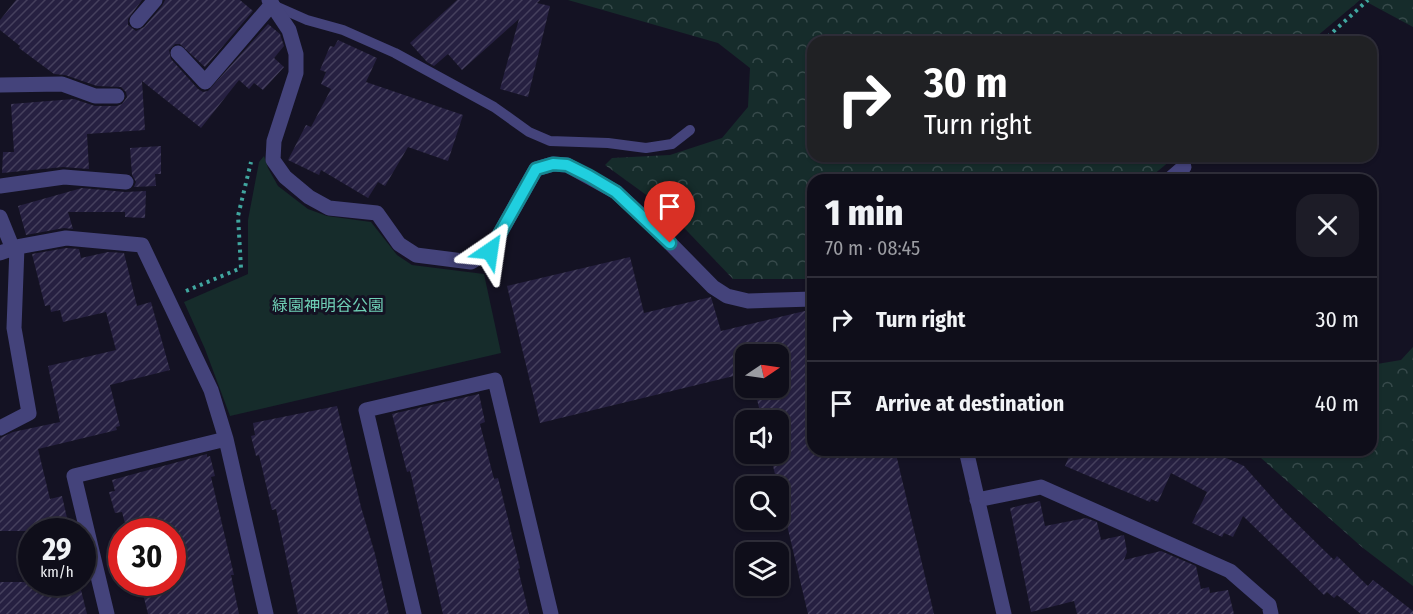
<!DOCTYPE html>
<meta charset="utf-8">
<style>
:root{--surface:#0f0e1a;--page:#1d1c27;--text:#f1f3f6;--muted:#9b9ca2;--line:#2f2e39}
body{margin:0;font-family:"Fira Sans Condensed","Noto Sans JP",sans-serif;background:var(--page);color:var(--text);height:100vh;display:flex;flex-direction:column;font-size:22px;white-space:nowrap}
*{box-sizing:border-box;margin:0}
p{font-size:20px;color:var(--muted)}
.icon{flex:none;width:33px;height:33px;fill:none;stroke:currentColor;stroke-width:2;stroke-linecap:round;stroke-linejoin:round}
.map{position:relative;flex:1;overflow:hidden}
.details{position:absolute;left:807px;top:174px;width:570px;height:282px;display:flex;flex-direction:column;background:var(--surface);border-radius:18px;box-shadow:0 2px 4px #0004,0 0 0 2px var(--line)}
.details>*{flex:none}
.banner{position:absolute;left:807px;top:36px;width:570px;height:126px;border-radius:18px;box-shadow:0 2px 4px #0004,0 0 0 2px var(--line);background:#202124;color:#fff;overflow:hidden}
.needle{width:39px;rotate:77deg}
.buttons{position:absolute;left:735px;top:344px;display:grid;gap:12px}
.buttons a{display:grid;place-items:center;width:54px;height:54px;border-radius:12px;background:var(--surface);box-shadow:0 2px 4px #0004,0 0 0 2px var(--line);font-size:30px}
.speed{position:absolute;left:18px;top:518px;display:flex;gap:12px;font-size:30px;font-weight:700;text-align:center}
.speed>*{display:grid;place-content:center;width:78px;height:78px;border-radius:50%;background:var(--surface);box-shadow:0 2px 4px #0004,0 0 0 2px var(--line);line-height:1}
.speed small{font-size:15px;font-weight:400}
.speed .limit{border:9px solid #d22;background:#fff;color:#111}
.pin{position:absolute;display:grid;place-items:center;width:51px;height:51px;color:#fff;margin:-62px -26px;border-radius:50% 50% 50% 0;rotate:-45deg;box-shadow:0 0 6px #0007}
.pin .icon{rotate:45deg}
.me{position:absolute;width:66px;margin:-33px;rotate:32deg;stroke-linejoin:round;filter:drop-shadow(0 0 4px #0008)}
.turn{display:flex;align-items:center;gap:21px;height:126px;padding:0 18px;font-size:27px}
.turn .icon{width:78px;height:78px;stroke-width:2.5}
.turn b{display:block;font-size:42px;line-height:51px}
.round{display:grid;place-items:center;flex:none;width:63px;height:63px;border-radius:18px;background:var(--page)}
.head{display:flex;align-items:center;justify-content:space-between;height:102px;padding:0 18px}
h1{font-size:36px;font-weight:800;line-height:45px}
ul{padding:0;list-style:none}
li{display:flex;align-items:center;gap:18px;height:84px;padding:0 18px;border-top:2px solid var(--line)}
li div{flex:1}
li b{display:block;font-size:22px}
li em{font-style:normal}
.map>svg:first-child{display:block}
.forest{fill:url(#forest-crowns)}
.park{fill:#162c2b}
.building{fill:url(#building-hatch)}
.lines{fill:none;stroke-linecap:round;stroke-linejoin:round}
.path{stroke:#40a69f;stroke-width:4;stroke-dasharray:3 4.5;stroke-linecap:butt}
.lane{stroke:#44437b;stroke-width:10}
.street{stroke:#44437b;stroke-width:15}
.route-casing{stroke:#158791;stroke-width:15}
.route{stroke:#20cfdf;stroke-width:10}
.labels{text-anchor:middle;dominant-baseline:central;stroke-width:6;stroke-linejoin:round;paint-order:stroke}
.park-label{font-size:16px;fill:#6fd0b6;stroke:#141223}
</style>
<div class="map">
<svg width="1413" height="614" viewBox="0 0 1413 614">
<defs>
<pattern id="forest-crowns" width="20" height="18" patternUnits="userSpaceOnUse" patternTransform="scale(1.5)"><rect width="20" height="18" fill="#162c2b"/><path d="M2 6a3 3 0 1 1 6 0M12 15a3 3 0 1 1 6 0" fill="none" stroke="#374a4b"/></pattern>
<pattern id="building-hatch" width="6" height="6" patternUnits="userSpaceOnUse" patternTransform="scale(1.5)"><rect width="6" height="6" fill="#262041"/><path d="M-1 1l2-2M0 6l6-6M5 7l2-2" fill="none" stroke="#45405d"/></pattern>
</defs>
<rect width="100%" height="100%" fill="#141223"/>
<path class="forest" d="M568 0H1360L1310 42H813V156H1176L1147 180H813V279H733L667 210 605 165 612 158 670 155 722 138 748 107 750 68 718 43Z
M1363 0H1413V27Z
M1413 347V586L1363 548 1252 450H1371V365L1401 360Z"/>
<path class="park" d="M264 156 268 168 278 186 308 209 327 216 371 222 397 255 412 265 484 274 501 353 230 416 205 349 184 302 248 274V220L259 162Z"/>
<path class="building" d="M16 0H142L128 19V25L136 31 144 27 162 6 165 0H240L253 11 205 67 180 44H175L169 50 171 59 198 89 203 92 208 91 268 24 280 34 284 46 274 58 284 67 263 90 254 83 249 89 239 80 201 128 142 81 145 130 87 134 89 169 63 167 2 173 3 152H14L11 104 74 99 95 106H117L122 104 127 97 126 92 121 87 97 86 65 75 54 74 19 48 20 46 0 30V20Z
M457 0H540L537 3 550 6 528 97 500 89 519 19 462 70 448 54 434 66 427 62 410 43Z
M338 40 377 58 366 82 463 115 448 161 408 147 385 186 378 182 368 198 321 170 319 175 288 160 306 125 311 127 331 89 321 84 326 72 320 70 330 46 334 47Z
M161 146V174H155L156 186 134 187 136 182 132 175 130 148Z
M82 188 125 192 146 191 145 218 125 217V212H68L73 229 64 228 26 235 18 206Z
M66 248 79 249 81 258 108 252 124 253 137 306 151 302 170 370 110 385 120 426 116 427 117 430 38 449 50 499 62 496 70 531H0V438L13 432 60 422 48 366 116 350 106 312 63 322 60 310 51 312 50 305 45 306 32 254Z
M630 257 644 313 711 297 721 331 813 309V450H895L934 614H808L770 453H778V420H762L754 387H778V354H746V373L540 423 507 286Z
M479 394 485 422 480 424 494 479 498 478 520 568 518 569 529 614H443L410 471 407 472 392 414Z
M337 406 361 507 375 554 389 614H298L276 509 272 510 259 455 256 456 251 436 255 435 253 423Z
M1072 450H1104L1120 456 1122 450H1209L1244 466 1285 512 1334 560 1337 556 1368 586 1373 580 1413 611V614H1361L1337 595 1334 598 1327 592 1324 595 1243 516 1233 537 1224 533 1222 537 1192 523 1207 492 1171 473 1158 502 1151 499 1150 502 1065 466Z
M207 454V457L210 456 215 476 211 477 234 575H231L239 614H148L140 582H172V531H127L122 512 115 513 109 492 115 491 112 480Z
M1040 501 1045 526 1086 518 1097 522 1101 540 1124 535 1127 552 1124 560 1161 551 1196 566 1201 589 1209 587 1210 593 1228 590 1234 614H1077L1074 601 1031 612 1010 508Z
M0 582H79L87 614H0Z"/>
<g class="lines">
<path class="path" d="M1322 42 1368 0
M186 291 241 268 238 216 251 162"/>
<path class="lane" d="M273 5 307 20 343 30 395 53 494 107 529 132 550 141 608 143 646 148 672 144 690 130"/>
<path class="street" d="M269 0 289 30 296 54V73L274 141 273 160 285 177 309 197 329 208 377 213 399 244 416 255 471 262 490 251 536 169 553 164 567 165 616 192 656 229 713 287 727 296 748 301 813 299
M137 21 155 0
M178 53 205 82 272 4
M0 85 62 84 95 96H117
M1169 180 1184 167
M0 186 64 177 126 182
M0 217 13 249
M0 253 17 247 66 238 142 245 211 390 226 439 266 614
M0 428 29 413 14 328 17 247
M966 450 1004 614
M977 500 1041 487 1230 571 1269 605 1271 614
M107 614 74 476 226 439
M414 614 366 410 495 380 551 614"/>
</g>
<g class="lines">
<g class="route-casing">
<path id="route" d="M490 251 536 169 553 164 567 165 589 176 616 192 670 243"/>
</g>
<use href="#route" class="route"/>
</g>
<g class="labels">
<g class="park-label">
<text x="328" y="305">緑園神明谷公園</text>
</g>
</g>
</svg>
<div class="buttons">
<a><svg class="needle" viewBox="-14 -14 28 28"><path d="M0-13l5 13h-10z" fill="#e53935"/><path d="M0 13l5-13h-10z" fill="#9b9ca2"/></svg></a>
<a><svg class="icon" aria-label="sound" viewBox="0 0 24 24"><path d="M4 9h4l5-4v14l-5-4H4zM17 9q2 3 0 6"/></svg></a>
<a><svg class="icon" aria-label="search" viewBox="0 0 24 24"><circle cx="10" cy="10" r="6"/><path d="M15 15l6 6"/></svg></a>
<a><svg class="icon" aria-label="layers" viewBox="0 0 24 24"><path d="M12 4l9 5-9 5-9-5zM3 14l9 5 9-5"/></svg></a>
</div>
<div class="speed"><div>29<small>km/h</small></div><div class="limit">30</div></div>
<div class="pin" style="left:670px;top:243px;background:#d93025"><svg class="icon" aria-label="arrive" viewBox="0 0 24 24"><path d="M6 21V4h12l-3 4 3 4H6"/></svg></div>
<svg class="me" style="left:490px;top:251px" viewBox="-20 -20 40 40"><path d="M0-17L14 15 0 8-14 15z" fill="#20cfdf" stroke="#fff" stroke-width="4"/></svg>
<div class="banner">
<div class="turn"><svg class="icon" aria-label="right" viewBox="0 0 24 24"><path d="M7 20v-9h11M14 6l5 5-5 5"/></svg><div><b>30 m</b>Turn right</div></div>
</div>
<section class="details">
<div class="head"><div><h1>1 min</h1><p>70 m · 08:45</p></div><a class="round"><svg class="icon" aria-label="close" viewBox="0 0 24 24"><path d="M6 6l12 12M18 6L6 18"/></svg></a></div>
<ul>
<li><svg class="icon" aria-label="right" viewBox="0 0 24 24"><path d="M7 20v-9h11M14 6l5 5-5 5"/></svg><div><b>Turn right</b></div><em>30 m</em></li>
<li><svg class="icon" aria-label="arrive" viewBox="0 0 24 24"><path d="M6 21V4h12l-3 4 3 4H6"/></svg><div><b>Arrive at destination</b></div><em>40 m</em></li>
</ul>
</section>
</div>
